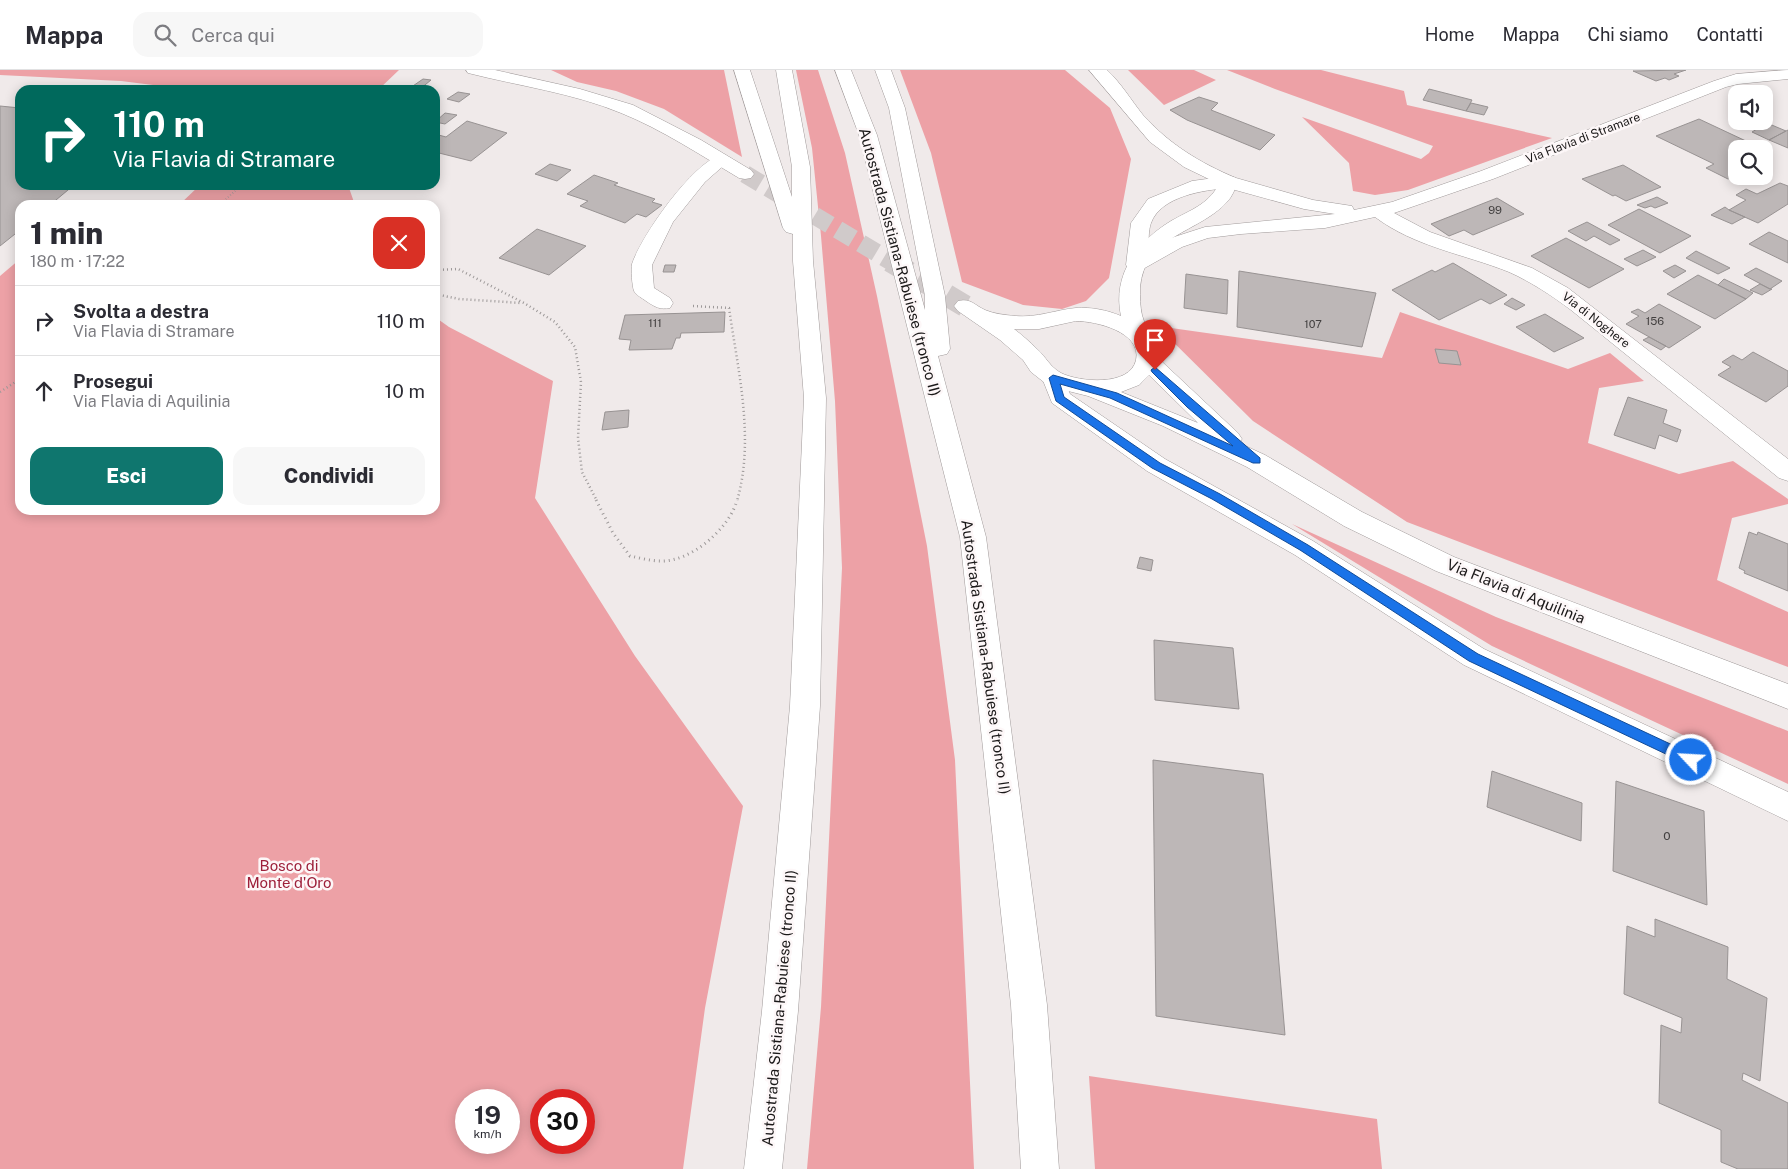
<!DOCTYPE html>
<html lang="it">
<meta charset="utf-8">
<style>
:root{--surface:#fff;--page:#f7f7f7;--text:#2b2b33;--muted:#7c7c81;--line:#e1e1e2;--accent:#0f766e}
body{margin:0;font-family:"Public Sans",sans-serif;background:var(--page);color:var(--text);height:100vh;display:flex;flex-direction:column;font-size:19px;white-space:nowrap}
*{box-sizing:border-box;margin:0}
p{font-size:16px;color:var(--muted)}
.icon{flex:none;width:28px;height:28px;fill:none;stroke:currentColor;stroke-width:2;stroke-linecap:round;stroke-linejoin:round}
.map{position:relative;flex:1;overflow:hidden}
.side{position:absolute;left:15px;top:130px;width:425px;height:315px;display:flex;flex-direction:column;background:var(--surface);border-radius:15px;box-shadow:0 2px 12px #0003}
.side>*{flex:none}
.banner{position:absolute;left:15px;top:15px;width:425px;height:105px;border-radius:15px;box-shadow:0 2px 12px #0003;background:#00695c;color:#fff;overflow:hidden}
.tools{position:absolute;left:1728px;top:15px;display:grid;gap:10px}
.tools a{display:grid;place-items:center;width:45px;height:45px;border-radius:10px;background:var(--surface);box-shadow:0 2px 12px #0003;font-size:25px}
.speed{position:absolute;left:455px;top:1019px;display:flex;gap:10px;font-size:25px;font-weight:700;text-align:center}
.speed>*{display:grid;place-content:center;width:65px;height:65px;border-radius:50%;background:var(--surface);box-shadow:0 2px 12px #0003;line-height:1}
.speed small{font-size:12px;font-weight:400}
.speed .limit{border:8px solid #d22;background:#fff;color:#111}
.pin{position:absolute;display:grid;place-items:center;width:42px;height:42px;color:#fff;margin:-51px -21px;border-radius:50% 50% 50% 0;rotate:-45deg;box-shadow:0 0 5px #0007}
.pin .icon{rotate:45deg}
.me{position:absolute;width:55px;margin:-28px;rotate:295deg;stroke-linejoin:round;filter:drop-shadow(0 0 4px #0008)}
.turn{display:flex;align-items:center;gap:18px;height:105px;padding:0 15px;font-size:22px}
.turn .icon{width:65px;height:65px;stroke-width:2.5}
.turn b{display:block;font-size:35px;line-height:42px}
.round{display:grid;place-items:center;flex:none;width:52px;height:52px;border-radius:15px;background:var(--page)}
.head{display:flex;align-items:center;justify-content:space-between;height:85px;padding:0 15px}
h1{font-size:30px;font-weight:800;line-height:38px}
.button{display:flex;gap:10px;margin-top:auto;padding:10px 15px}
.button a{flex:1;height:58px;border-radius:15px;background:var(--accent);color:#fff;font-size:20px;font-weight:800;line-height:58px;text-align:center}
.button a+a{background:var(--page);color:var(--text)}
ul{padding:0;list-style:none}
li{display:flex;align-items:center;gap:15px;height:70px;padding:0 15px;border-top:1px solid var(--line)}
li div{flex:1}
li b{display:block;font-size:19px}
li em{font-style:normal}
header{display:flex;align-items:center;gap:30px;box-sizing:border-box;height:70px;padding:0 25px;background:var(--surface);border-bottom:1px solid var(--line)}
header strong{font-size:24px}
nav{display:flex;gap:28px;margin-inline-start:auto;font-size:18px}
.search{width:350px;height:45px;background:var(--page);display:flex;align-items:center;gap:12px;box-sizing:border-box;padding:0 18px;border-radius:15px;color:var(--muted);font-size:19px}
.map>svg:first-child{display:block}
.green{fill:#eda1a6;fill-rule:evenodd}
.building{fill:#bdb7b7;stroke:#989393}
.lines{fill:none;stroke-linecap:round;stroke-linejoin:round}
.major-tunnel-far1{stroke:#d0caca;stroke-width:18;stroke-dasharray:18 9;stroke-linecap:butt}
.major-tunnel{stroke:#d0caca;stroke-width:22;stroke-dasharray:22 11;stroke-linecap:butt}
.minor-casing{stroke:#a09a9a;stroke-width:1}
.major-casing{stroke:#a09a9a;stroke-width:1}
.highway-casing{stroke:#a09a9a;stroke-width:1}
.path-far2{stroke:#9c9898;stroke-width:2;stroke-dasharray:0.5 2.5;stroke-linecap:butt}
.path-far1{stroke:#9c9898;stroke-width:2.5;stroke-dasharray:1 3;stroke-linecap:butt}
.path{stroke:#9c9898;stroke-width:3;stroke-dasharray:1 4;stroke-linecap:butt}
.minor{fill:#fff;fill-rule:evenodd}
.major{fill:#fff;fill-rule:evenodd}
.highway{fill:#fff;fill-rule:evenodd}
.route{fill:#1a73e8;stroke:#114b97}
.labels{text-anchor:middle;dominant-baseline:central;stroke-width:5;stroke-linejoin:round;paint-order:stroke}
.far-number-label{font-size:11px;fill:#434040}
.far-street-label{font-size:12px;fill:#1a1818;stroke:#fdf7f8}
.number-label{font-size:12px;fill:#434040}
.street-label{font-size:15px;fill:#1a1818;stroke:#fdf7f8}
.park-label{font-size:15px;fill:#9d203a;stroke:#fdf7f8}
</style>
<header>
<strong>Mappa</strong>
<div class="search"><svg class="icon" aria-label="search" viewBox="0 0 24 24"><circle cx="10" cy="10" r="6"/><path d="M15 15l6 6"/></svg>Cerca qui</div>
<nav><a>Home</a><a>Mappa</a><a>Chi siamo</a><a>Contatti</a></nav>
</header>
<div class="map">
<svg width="1788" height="1099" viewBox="0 0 1788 1099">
<rect width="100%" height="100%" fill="#f0eaea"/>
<path class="green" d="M0 0H399L378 20H193L121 11 0 5Z
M551 0H724L742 87 664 39 616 21 577 12Z
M796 0H818L845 83 877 226 927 476 955 690 974 1099H807L821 937 842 498 835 331 821 166 812 78Z
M900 0H1065L1110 38 1131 89 1109 208 1086 231 1062 239 1023 235 962 212 931 83Z
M1128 0H1194L1216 10 1164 35Z
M1227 0H1321L1404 21 1407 35 1552 68 1408 120 1375 125 1353 121 1349 93 1302 47 1421 89 1429 83 1433 76 1275 19Z
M200 115H348L355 135H83L87 132 179 135Z
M20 189V440H435V247L449 257 553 311 535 428 635 586 743 736 705 938 683 1099H0V206ZM466 1030H509V1072H466ZM541 1030H584V1072H541Z
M1400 242 1568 299 1610 283 1644 311 1599 318 1588 373 1679 404 1733 391 1788 429V434L1732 448 1717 510 1788 542V597L1407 452 1253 351 1157 256 1382 288Z
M1292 454 1496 547 1788 661V714L1492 576Z
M1089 1006 1377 1049 1382 1099H1095Z"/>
<path class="building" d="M1686 0 1674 4 1679 6 1669 10 1665 8 1656 11 1633 1Z
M423 9 431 10 420 19 410 18Z
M1429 19 1472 30 1466 41 1423 30Z
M458 22 470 24 459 32 447 29Z
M1199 27 1218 33 1211 40 1275 65 1260 80 1187 50 1170 40Z
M1471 33 1488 37 1484 45 1466 41Z
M0 36 20 38V115H74L50 135H20V160L0 176Z
M445 43 457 45 445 54 435 52Z
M1699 49 1763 79H1736V106L1728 109 1706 98 1714 94 1656 66Z
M467 51 507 63 471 91 435 82V64L446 67Z
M1767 53 1786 61 1769 70 1752 62Z
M1788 60V78L1769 70 1786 61Z
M550 94 571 100 557 111 535 104Z
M1623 95 1661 117 1626 131 1615 125 1613 126 1582 109Z
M594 105 618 113 614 115 655 129 652 132 662 135 646 147 637 144 625 153 580 136 588 131 567 124Z
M1780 113 1788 116V134L1758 153 1729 140 1746 130 1736 125 1746 119 1757 124Z
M1657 127 1668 133 1655 138 1651 136 1645 138 1637 135Z
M1497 128 1524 144 1473 165 1464 160 1449 166 1431 154Z
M1725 137 1729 140 1745 147 1732 154 1711 145Z
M1639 139 1691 166 1660 183 1608 155Z
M1587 152 1620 170 1610 175 1594 166 1586 171 1568 161Z
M537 159 586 176 549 205 499 188Z
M1769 162 1788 171V193L1749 174Z
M1566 168 1624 199 1589 218 1531 186Z
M1643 180 1656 187 1637 196 1624 189Z
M1696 181 1730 198 1718 204 1686 188Z
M1453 193 1507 225 1490 234 1481 229 1439 250 1392 220 1432 200 1435 202Z
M665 195H676L674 202H663Z
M1675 195 1686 201 1674 208 1663 201Z
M1756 198 1782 211 1770 219 1744 205Z
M1239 201 1376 223 1362 277 1237 257Z
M1186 204 1228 210 1227 244 1184 238Z
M1698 205 1746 229 1715 249 1667 224Z
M1724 209 1753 223 1746 229 1718 215Z
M1760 214 1770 219H1772L1762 225 1750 220Z
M1512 228 1525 235 1516 240 1504 234Z
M1659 234 1701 257 1669 278 1626 254 1639 246 1631 242 1638 239 1645 243Z
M725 242 724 262 681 263 680 268H676L672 279 629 280 631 270 619 269 625 245Z
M1545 244 1584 268 1554 282 1516 257Z
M1649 267 1666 276 1661 280 1643 270Z
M1435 279 1457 281 1461 295 1439 293Z
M1753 282 1788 301V316L1766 332 1718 305 1731 297 1722 292 1733 285 1742 290Z
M1628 327 1667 340 1663 353 1681 360 1677 372 1659 365 1655 379 1614 365Z
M629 340 628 357 602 360 605 342Z
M1749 462 1757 465 1758 462 1788 474V521L1744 503 1745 501 1739 498Z
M1140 487 1153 490 1151 501 1137 498Z
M1154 570 1233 578 1239 639 1155 630Z
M1153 690 1263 704 1285 965 1156 946Z
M1492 701 1582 733 1581 771 1487 737Z
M1616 711 1704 741 1707 835 1613 801Z
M1655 849 1728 877 1727 909 1767 928 1760 1011 1743 1003 1742 1010 1788 1033V1099H1738L1721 1092V1060L1659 1033 1661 955 1681 963 1682 948 1624 924 1627 856 1655 867Z"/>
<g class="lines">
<path class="major-tunnel-far1" d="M745 104 892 192"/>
<path class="major-tunnel" d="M890 191 965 236"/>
<g class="minor-casing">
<path id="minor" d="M1788 0V9L1738 14 1726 17 1493 109 1394 143 1430 162 1532 198 1568 218 1788 389V411L1779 408 1571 240C1551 225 1531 212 1509 202 1464 184 1415 177 1375 147L1325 158 1241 164 1208 168 1182 177 1143 199 1136 201 1129 199 1126 195 1131 153 1148 129 1192 111 1229 106 1313 130 1352 136 1354 140 1392 132 1481 101 1714 11 1736 4ZM1228 118 1304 139 1335 144 1205 157 1168 169 1148 180C1149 172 1148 161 1151 153 1161 126 1204 120 1228 118Z
M721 85 727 86 730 90 705 112 673 152 652 195 654 218 670 228 673 233 670 238C660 240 655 237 646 231 642 228 636 225 634 221 632 215 631 200 632 194 641 166 693 92 721 85Z
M1053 301 1061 303 1070 324 1165 389 1313 471 1484 579 1788 722V751L1464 595 1295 485 1147 401 1052 333 1042 308 1045 303Z"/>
</g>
<g class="major-casing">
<path id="major" d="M466 0H495L580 19 633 35 701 70 751 100 754 104 751 108 745 109 739 108C702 86 661 59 621 43 573 23 519 16 468 3Z
M1089 0H1107C1121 13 1131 30 1143 45 1169 74 1200 93 1236 108L1238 112C1235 119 1232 127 1227 132 1199 163 1144 165 1140 218 1140 226 1140 237 1142 245 1146 260 1156 272 1158 288L1238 363 1242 369 1239 373 1265 385 1362 442 1454 487 1788 614V639L1436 501 1344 456 1247 397 1163 356 1088 326 1064 320 1045 313 1031 302 1023 290 1000 270 958 241 954 236 958 231C971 228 974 235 985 240 994 244 1006 245 1015 246 1037 248 1055 240 1076 238 1091 237 1107 240 1121 246 1112 204 1138 171 1171 151 1190 140 1208 135 1219 114L1184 97 1150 72ZM1076 251C1096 251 1142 262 1136 290 1130 317 1079 312 1061 303 1050 297 1046 287 1037 279 1030 272 1022 265 1014 259H1039ZM1149 305 1198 353 1121 322 1139 315Z"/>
</g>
<g class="highway-casing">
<path id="highway" d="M734 0H750L792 127V97L776 0H792L810 97 813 191 826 328 820 636 798 941 782 1099H744L762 941 790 636 804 328 793 191V164L786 162 783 158Z
M835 0H851L877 65 925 240V226L889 38 875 0H891L905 38 945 226 950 279 947 284 938 286 986 467 1047 935 1059 1099H1021L1011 935 960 467 859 65Z"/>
</g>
<path class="path-far2" d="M219 135 242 115"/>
<path class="path-far1" d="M435 200 458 199 524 233 555 252 575 277 581 312 578 368 582 402 597 431
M435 224 459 229 521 233
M693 236 729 238C738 301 755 369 737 431
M0 322 20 309"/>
<path class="path" d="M596 430 613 463 630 486C640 488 651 491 661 491 691 492 730 458 737 430"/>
<use href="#minor" class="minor"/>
<use href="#major" class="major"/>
<use href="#highway" class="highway"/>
</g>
<path class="route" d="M1155 297 1260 388V393H1253L1110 328 1060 314 1064 327 1160 393 1220 424 1308 475 1478 584 1696 686 1698 690 1696 694 1691 696 1687 694 1469 591 1300 480 1212 429 1152 398 1056 331 1049 308 1053 305 1117 323 1233 376 1187 337 1152 302 1151 300Z"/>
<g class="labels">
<g class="far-number-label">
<text x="1495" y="140">99</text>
<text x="1655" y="251">156</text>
<text x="655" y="253">111</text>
<text x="1313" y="254">107</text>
</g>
<g class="far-street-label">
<text transform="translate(1583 68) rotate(-21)">Via Flavia di Stramare</text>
<text transform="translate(1596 250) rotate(38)">Via di Noghere</text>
</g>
<g class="number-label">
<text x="1667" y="766">0</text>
</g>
<g class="street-label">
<text transform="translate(900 192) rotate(75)">Autostrada Sistiana-Rabuiese (tronco II)</text>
<text transform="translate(1516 521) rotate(22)">Via Flavia di Aquilinia</text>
<text transform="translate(986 587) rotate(82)">Autostrada Sistiana-Rabuiese (tronco II)</text>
<text transform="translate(779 938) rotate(-85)">Autostrada Sistiana-Rabuiese (tronco II)</text>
</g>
<g class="park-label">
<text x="289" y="795">Bosco di<tspan x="289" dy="17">Monte d'Oro</tspan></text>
</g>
</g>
</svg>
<div class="tools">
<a><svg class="icon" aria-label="sound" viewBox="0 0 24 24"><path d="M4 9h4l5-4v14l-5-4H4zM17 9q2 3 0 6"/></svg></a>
<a><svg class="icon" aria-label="search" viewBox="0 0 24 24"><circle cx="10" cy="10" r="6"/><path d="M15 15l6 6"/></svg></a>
</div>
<div class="speed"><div>19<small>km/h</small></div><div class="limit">30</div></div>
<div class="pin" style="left:1155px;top:300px;background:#d93025"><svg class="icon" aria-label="arrive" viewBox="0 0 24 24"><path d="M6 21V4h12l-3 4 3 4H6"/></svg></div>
<svg class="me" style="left:1691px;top:690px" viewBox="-20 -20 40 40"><circle r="17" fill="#1a73e8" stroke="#fff" stroke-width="3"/><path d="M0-11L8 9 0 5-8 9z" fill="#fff"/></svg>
<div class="banner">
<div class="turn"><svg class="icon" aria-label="right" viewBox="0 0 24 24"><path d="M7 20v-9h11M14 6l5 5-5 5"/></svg><div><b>110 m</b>Via Flavia di Stramare</div></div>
</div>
<section class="side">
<div class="head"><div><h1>1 min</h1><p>180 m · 17:22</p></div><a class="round" style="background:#d93025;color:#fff"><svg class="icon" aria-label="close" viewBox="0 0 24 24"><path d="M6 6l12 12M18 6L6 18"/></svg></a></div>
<ul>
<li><svg class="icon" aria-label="right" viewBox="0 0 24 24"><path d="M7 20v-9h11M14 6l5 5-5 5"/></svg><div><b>Svolta a destra</b><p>Via Flavia di Stramare</p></div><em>110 m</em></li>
<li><svg class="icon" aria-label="ahead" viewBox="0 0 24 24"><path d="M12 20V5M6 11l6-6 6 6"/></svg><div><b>Prosegui</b><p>Via Flavia di Aquilinia</p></div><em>10 m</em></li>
</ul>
<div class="button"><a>Esci</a><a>Condividi</a></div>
</section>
</div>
